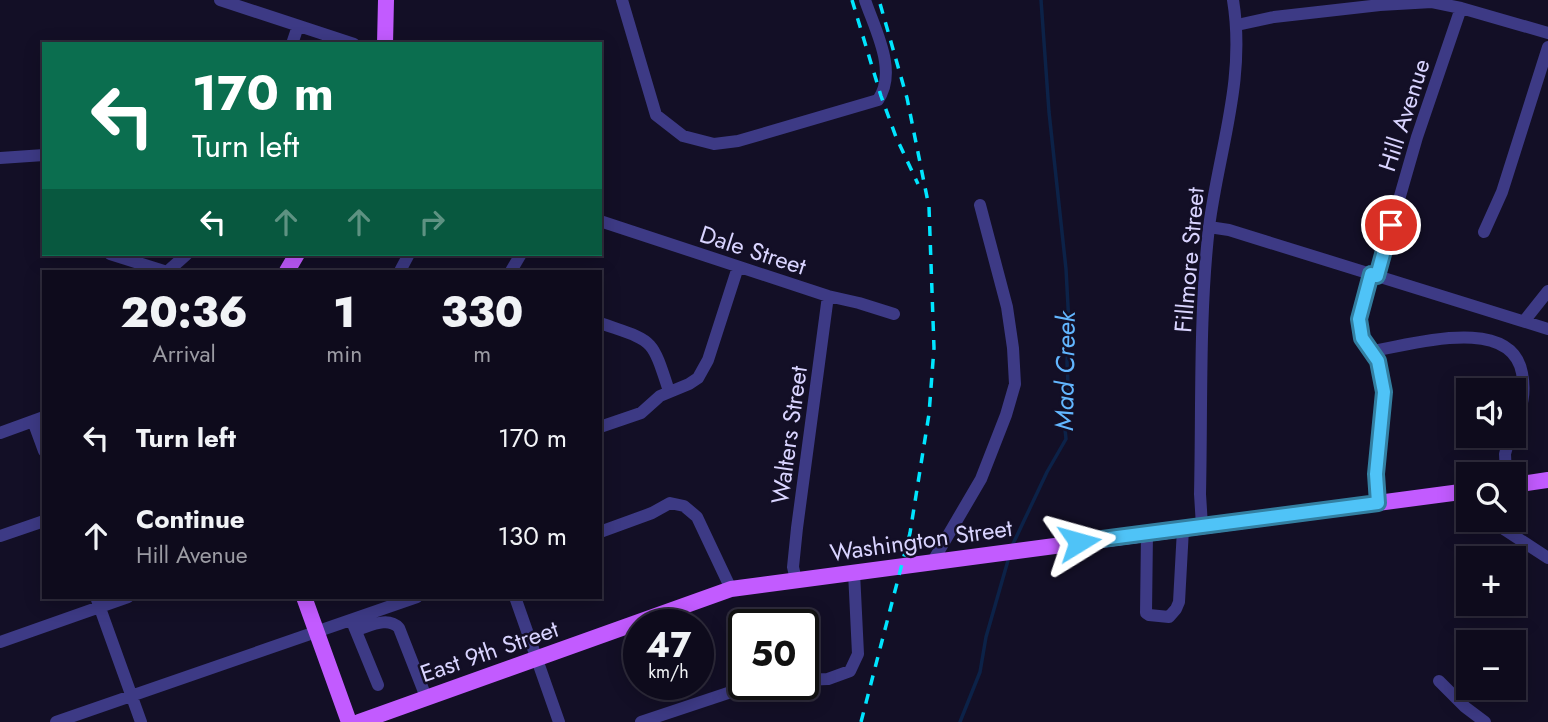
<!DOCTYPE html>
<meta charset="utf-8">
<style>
:root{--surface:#0e0b1c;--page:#171425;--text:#f1f3f6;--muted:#9b9ba3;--line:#2e2b3b}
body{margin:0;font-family:Jost,sans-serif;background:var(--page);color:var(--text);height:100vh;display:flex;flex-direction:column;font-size:26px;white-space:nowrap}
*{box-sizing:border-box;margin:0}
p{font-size:23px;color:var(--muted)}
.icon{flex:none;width:38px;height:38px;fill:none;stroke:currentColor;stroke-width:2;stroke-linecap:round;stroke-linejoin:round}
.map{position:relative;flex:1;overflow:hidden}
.details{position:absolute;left:42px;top:270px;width:560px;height:329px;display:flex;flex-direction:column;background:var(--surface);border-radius:0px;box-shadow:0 4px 18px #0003,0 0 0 2px var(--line)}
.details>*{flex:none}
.banner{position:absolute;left:42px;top:42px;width:560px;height:214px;border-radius:0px;box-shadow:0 4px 18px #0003,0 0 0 2px var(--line);background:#0b6e4f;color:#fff;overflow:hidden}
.tools{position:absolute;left:1456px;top:378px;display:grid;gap:14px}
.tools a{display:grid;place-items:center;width:70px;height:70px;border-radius:0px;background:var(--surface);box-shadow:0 4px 18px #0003,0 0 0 2px var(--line);font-size:35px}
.speed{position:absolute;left:623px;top:609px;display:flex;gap:14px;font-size:35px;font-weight:700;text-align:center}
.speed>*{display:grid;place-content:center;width:91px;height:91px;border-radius:50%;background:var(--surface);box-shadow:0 4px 18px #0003,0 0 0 2px var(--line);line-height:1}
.speed small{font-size:18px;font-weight:400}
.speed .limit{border:4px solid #111;border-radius:10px;background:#fff;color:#111}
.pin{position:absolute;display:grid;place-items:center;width:60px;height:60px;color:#fff;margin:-30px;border:4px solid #fff;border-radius:50%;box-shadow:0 2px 7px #0007}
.me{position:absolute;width:77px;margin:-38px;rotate:82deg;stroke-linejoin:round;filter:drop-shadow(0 0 5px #0008)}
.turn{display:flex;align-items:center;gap:24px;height:147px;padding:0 35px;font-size:32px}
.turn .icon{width:91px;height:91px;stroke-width:2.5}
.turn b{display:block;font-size:49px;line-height:60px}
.lanes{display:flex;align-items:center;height:66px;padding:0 35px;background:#0003;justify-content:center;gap:35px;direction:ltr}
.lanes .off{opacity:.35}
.eta{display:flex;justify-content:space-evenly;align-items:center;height:119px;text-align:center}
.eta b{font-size:42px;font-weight:800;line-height:49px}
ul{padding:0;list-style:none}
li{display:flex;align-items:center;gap:21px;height:98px;padding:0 35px}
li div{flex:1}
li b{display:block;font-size:26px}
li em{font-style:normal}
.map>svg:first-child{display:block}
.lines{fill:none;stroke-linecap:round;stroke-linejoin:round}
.stream{stroke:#0c2248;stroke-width:3.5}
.minor{stroke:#3d3a85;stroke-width:12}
.major{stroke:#c25bff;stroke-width:16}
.rail{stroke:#00e5ff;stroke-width:3.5;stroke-dasharray:10 9;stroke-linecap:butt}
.route-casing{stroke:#337fa1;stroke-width:18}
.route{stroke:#4fc3f7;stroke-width:12}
.labels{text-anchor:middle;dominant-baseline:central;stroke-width:5;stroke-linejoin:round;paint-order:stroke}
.street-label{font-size:24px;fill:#d9d4ff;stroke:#130f26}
.water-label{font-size:26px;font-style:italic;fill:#62b6ff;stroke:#130f26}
</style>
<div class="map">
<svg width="1548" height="722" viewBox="0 0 1548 722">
<rect width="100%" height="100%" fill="#130f26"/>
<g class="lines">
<path class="stream" d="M1012 546 1047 472 1066 439 1065 429 1069 408 1067 362 1069 325 1066 269 1049 112 1041 0
M960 722 980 672 986 637 1009 557"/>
<path class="minor" d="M220 0 354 44
M622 0 656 115 683 136 714 144 738 141 878 100C898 71 875 30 865 0
M1237 25 1274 17 1380 5 1432 2 1461 8 1548 33
M292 44 298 26
M0 158 44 155
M600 221 828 296 859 303 894 314
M1209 227 1229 230 1548 329
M1484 232 1502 192 1548 47
M110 254 164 271
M168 271 187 254
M400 271 409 254
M511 271 521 254
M1371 274 1359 319 1362 338 1378 361 1384 392 1376 474 1378 503
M1377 276 1417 137 1461 8
M1525 320 1548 291
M600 323C654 342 651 336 669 391
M1371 351C1412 345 1511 314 1522 373 1526 393 1522 408 1514 426
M33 421 44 451
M600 427 641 413 660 396 689 384 698 378 708 360 738 267
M0 433 44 417
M1506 474 1505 454 1510 436
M1490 520 1548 558
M1202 526 1200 494C1202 405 1199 315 1209 227 1219 149 1246 80 1233 0
M600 532 652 513 670 503 684 506 697 517 731 589
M1147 533 1146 613 1149 615 1169 617 1176 609 1179 602 1183 529
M0 536 44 521
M933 561 981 479 1006 415 1015 384 1013 348 1007 307 980 205
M796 580 793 567 797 528 828 296
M96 597 141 722
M515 597 559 722
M353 624 378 685
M356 630C370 626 388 616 399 628L426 697
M0 642 128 597
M803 680 828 679 850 671 858 654 854 572
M1439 681 1465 707 1485 722
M56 722 417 597
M641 722 743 688 768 684"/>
<path class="major" d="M385 44 386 0
M287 271 297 254
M1514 485 1548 480
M304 597 349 722
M359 722 731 589 1468 491"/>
<path class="rail" d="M852 0 881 96 896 137 918 184
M861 722 910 533 929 414 934 348 929 207 907 98 879 0"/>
</g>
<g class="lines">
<g class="route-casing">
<path id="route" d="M1079 542 1378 503 1376 474 1384 392 1378 361 1362 338 1359 319 1371 274 1377 276 1391 225"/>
</g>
<use href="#route" class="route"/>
</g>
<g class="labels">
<g class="street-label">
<text transform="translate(1404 115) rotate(-72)">Hill Avenue</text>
<text transform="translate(753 250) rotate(18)">Dale Street</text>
<text transform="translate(1189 260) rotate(-85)">Fillmore Street</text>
<text transform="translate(789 435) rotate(-82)">Walters Street</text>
<text transform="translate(921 540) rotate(-8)">Washington Street</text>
<text transform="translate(489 651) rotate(-19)">East 9th Street</text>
</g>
<g class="water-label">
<text transform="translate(1065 371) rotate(-89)">Mad Creek</text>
</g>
</g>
</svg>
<div class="tools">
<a><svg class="icon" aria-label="sound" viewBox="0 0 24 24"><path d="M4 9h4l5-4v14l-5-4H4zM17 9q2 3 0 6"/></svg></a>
<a><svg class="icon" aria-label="search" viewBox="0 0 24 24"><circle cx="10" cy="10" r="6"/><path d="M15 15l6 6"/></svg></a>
<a>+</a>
<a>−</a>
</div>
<div class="speed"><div>47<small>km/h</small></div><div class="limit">50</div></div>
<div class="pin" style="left:1391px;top:225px;background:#d93025"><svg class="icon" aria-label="arrive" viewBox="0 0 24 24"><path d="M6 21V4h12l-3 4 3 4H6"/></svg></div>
<svg class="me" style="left:1079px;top:542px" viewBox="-20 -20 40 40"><path d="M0-17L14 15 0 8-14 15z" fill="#4fc3f7" stroke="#fff" stroke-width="4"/></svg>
<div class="banner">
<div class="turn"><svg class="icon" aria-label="left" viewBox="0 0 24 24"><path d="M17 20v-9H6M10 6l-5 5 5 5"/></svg><div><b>170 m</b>Turn left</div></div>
<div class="lanes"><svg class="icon" aria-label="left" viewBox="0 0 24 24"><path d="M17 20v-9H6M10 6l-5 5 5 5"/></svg><svg class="icon off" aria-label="ahead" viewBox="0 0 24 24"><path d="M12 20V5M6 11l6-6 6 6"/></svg><svg class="icon off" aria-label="ahead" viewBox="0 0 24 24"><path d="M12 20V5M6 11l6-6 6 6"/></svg><svg class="icon off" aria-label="right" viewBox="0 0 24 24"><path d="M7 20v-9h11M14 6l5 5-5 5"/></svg></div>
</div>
<section class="details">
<div class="eta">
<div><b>20:36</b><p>Arrival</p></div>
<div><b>1</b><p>min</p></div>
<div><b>330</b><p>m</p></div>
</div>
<ul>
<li><svg class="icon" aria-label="left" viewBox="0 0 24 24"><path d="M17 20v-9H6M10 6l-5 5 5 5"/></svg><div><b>Turn left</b></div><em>170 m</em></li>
<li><svg class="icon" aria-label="ahead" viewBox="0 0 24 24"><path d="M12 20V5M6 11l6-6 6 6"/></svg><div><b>Continue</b><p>Hill Avenue</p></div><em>130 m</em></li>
</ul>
</section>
</div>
